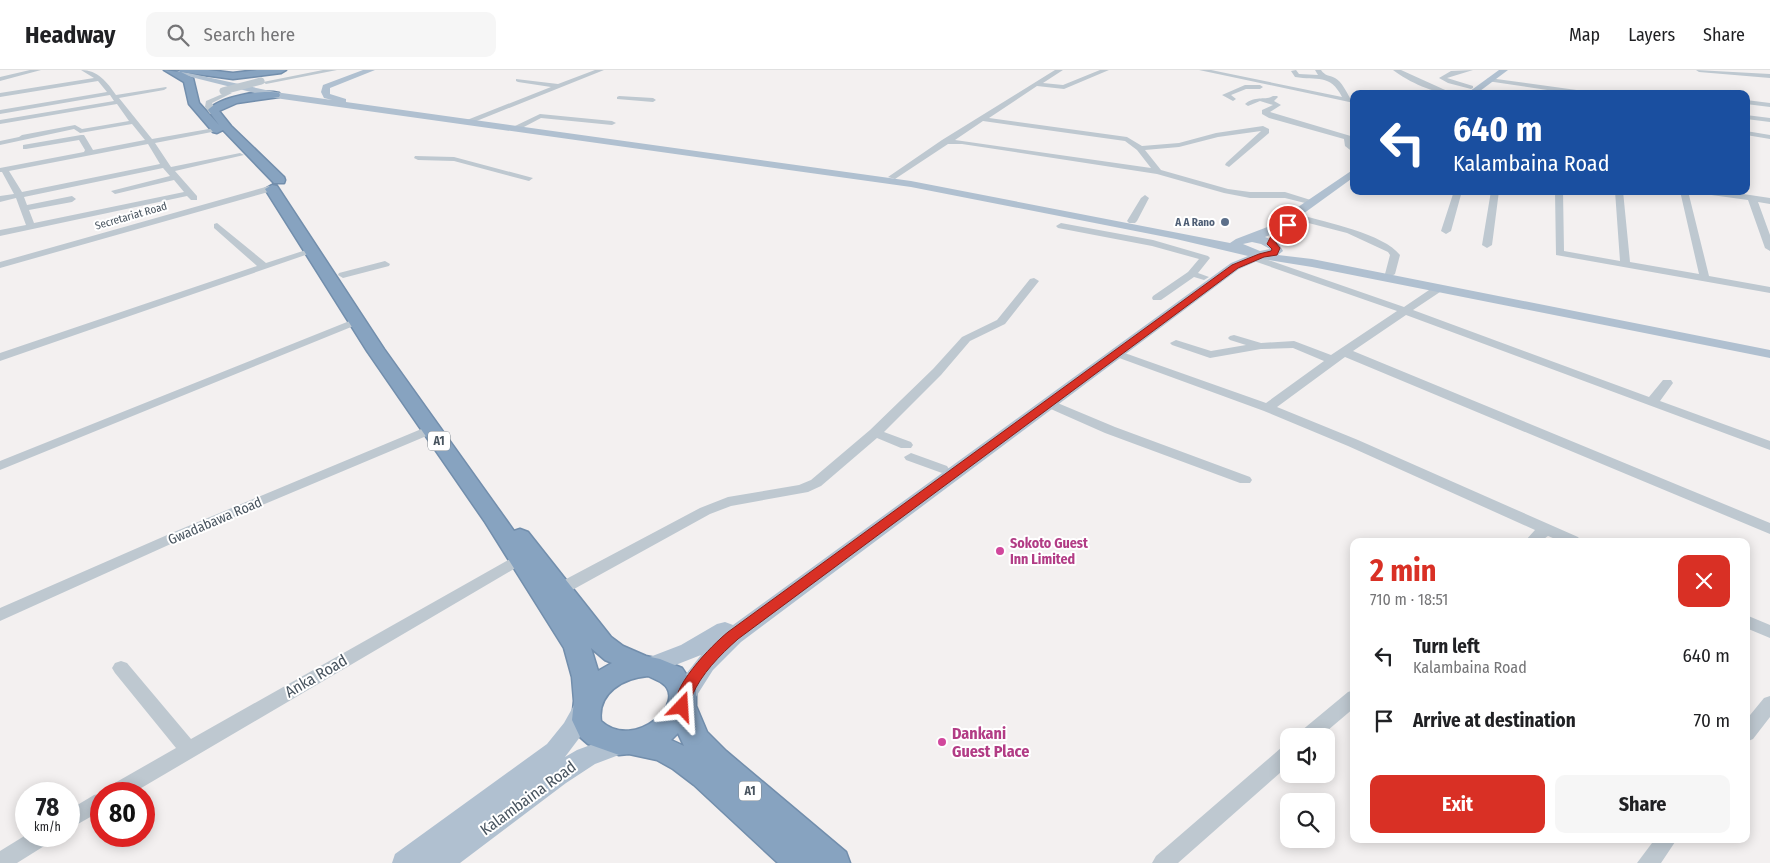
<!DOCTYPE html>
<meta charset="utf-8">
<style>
:root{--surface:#fff;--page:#f6f6f6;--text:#202124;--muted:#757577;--line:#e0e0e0;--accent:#d93025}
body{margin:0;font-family:"Fira Sans Condensed",sans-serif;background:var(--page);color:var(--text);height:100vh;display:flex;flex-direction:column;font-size:19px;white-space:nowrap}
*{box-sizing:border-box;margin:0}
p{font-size:16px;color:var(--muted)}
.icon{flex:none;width:28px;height:28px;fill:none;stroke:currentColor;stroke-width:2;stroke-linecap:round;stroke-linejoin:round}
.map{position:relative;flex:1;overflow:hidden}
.drawer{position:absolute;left:1350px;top:468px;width:400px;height:305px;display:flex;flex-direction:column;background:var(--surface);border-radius:10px;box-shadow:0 2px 12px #0003}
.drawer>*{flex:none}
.hud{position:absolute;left:1350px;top:20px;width:400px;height:105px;border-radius:10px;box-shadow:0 2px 12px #0003;background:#1a4fa0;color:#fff;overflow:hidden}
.controls{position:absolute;left:1280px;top:658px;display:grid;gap:10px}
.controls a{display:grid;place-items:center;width:55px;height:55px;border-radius:10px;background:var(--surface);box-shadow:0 2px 12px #0003;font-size:25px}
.speed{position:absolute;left:15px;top:712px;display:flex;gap:10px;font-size:25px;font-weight:700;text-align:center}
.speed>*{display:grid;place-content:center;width:65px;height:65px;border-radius:50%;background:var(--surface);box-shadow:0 2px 12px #0003;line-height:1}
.speed small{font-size:12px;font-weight:400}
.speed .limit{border:8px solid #d22;background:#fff;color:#111}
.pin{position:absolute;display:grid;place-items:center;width:42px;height:42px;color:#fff;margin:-21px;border:2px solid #fff;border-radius:50%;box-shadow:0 1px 5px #0007}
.me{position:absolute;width:55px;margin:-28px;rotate:20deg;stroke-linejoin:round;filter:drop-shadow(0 0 4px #0008)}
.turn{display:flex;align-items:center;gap:18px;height:105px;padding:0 20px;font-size:22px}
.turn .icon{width:65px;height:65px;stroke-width:2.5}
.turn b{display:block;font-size:35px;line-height:42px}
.round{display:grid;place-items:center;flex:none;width:52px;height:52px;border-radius:10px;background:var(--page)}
.summary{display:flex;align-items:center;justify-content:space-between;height:85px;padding:0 20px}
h1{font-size:30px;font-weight:700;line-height:38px;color:var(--accent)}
.cta{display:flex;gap:10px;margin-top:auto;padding:10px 20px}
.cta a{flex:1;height:58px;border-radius:10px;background:var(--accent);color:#fff;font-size:20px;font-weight:700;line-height:58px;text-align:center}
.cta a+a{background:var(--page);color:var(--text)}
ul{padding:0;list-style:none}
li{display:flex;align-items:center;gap:15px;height:65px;padding:0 20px}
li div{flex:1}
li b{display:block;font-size:19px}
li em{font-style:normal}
header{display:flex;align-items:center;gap:30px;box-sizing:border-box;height:70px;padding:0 25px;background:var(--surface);border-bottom:1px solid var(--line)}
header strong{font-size:24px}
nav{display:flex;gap:28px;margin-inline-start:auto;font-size:18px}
.search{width:350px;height:45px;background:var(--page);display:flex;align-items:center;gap:12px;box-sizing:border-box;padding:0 18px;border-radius:10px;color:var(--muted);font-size:19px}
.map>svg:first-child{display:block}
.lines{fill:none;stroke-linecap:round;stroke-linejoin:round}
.highway-casing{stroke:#728eac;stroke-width:3}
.minor{fill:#bec8d0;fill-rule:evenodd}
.major{fill:#b0c0d0;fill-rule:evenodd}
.highway{fill:#87a3c0;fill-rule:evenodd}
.minor-bridge{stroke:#bec8d0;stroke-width:7}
.route{fill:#d93025;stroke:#8d1f18}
.service-dot{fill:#5c6f8a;stroke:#fff;stroke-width:2}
.hotel-dot{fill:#d1479c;stroke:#fff;stroke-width:2}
.labels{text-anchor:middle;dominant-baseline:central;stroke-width:4;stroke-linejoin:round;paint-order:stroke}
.far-street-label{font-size:11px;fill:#48545f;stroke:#fff}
.far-service-label{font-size:11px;font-weight:bold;fill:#4e5e75;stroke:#fff;text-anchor:end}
.shield{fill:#fff;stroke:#7f878f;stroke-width:1}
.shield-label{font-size:12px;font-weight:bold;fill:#48545f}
.street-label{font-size:14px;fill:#48545f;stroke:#fff}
.hotel-label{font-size:14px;font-weight:bold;fill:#b23c85;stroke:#fff;text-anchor:start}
.near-street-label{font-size:16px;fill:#48545f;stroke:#fff}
.near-hotel-label{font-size:16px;font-weight:bold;fill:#b23c85;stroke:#fff;text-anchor:start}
</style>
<header>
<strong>Headway</strong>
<div class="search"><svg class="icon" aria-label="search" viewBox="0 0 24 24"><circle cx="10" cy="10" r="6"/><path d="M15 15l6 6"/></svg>Search here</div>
<nav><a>Map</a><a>Layers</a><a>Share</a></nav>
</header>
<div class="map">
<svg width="1770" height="793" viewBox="0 0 1770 793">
<rect width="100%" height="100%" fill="#f3f0f0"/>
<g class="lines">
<g class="highway-casing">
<path id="highway" d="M164 0 180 2 179 0H208L233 3 257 0H286L281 3 233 9 181 2 193 8 199 33 219 55 208 40C219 27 262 19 279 23L280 25 279 27 237 33 219 41 231 56 284 107 285 110 284 113H274L223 60 217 63 213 62 189 34 184 12Z
M272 115 277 116 384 279 514 461 520 459 528 462 611 567 623 576 646 586 660 589 682 598 696 619V636L707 662 726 681 846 782 850 793H778L694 715 673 699 657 690 629 684 619 685 588 674 580 667 572 650 574 631 572 607 564 578 485 452 367 281 265 119ZM591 578 605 590 612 593 598 601ZM648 606C652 608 658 610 662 613 689 631 635 682 601 651 597 623 623 608 648 606ZM678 663 684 676 671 670Z"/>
</g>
<path class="minor" d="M30 0H41L0 11V7Z
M81 0C98 0 107 12 116 25L166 17 167 18 164 20 119 28 152 69 220 57V61H217L155 73 171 97 240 83 244 85 175 101 197 126V130H191L187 126 0 166V160L26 155 16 128 0 132V126L14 124 2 102H0V98L84 82 85 80 79 70 26 79H23V75L81 65H84L93 80 145 70 132 54 80 63 74 59 0 75V71L19 67 22 65 75 55 82 59 129 51 117 34 0 54V50L114 31 110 25 0 44V40L107 22 98 11 0 27V23L94 8ZM148 74 160 94 22 122 9 101ZM163 98 170 106 111 121 115 124 174 110 184 122 34 153 29 140 72 132 76 129 72 126 27 135 24 127Z
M323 0H337L266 14 263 12Z
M595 0H604L474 52 467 50 551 17 518 12 516 11V9L558 14Z
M1055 0H1063L1043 13 1063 15 1100 0H1109L1064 19 1037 16 989 48 1127 67 1142 76 1179 73 1216 63 1263 56 1269 59V63L1229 97 1225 95 1226 93 1261 61 1218 67 1179 77 1145 80 1161 100 1228 119 1250 122H1285L1317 132 1313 135 1285 128H1250L1224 123 1157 104 962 74H948L895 109 888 107 942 70ZM983 51 1125 71 1137 80 1151 98 955 70Z
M1199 0H1211L1342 27C1330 3 1317 11 1295 7L1291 1 1296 0 1299 4 1318 5 1315 0H1321C1325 6 1329 5 1335 8 1342 12 1346 21 1350 28L1354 29V33Z
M1393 0H1401L1454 24C1434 24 1409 12 1393 0Z
M1473 0 1447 8 1473 16V18L1471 19 1448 13 1439 8 1451 1Z
M1696 0 1770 4V8L1699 2Z
M1489 8 1591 22 1594 24H1574L1487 11V9Z
M1245 15H1260L1263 17 1260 19H1246L1231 25 1236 29 1233 31 1222 25Z
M227 22 232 23 212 33 217 42 210 44 205 37 206 31Z
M619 26 653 28 656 30 653 32 617 29V27Z
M1273 26H1277L1278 27 1274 31 1281 35 1270 42 1354 67V83L1345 76 1344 69 1269 48 1262 44V40L1273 35 1260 31 1248 36 1245 34C1256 25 1264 31 1273 26Z
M1746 30 1770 33V37L1746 34Z
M540 44 612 51 616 53 612 55 541 48 522 58 515 56Z
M1746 45 1770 48V52L1746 49Z
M1746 61 1770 65V69L1746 65Z
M415 86 454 87 533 108 529 111 454 91 418 90 414 88Z
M269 116 273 119 272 121 0 198V192Z
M1454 121H1462L1451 161 1446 164 1441 161Z
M1491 121H1499L1492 175 1487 178 1482 175Z
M1555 121H1563L1564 181 1620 191 1615 121H1623L1630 192 1699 204 1680 121H1688L1709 206 1770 217V223L1556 185Z
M1700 121H1723L1770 128V134L1758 132 1770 165V181L1765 178 1748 130 1704 124Z
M1145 125 1149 128 1137 151 1135 153H1129L1127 151 1141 128Z
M1300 145C1326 152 1384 164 1400 185L1395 204 1390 207 1385 204 1390 185 1388 182 1347 163 1297 150V146Z
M217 153 266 193 312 178 317 181 0 291V283L257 196 214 158V154Z
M1061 153 1153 170 1208 186 1210 188 1198 203 1209 207 1204 210 1194 207 1161 230H1153L1152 228 1153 226 1188 202 1199 189 1152 176 1058 158 1056 156Z
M1254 185 1404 237 1435 216H1443L1444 218 1443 220 1413 240 1649 327 1663 310H1671L1673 313 1660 331 1770 371V380L1406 245 1353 281 1770 453V464L1345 287 1277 337 1358 370 1578 467 1581 471H1560L1548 466 1541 471H1525L1535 460 1348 376 1264 341 1111 285 1109 283 1111 281H1119L1266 333 1324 291 1293 278 1261 279 1210 288 1172 275 1170 273 1176 270 1211 281 1246 275 1230 270 1228 268 1230 266 1234 265 1261 273 1294 271 1331 285 1397 241 1251 190V186Z
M385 191 390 194 389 196 343 208 338 205 339 203Z
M1034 208 1039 211 1005 254 970 271 941 305 884 362 911 372 913 375 911 378H901L877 368 821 416 808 422 731 436 710 444 565 524 559 526 553 524 551 520 553 516 700 438 728 427 799 415 811 410 870 360 933 299 962 267 997 250 1030 209Z
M357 248 363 251 361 253 0 400V391Z
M1048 329 1115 357 1250 407 1252 410 1250 413H1240L1105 363 1044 336 1042 333 1044 330Z
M431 355 438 359 436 362 184 468 0 551V538L174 462Z
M911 383 947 396 949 399 942 403 906 390 904 387Z
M519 484 524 485 527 489 524 493 131 724H101V741L69 759V740L94 725 103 723 106 718 176 678 115 603 112 598 115 593 121 591 127 593 191 669Z
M1746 545 1770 555V568L1746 558Z
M1354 620V638L1321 666H1299L1301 661 1348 622Z
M1770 626V647L1753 669 1746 672V650L1764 628Z
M1289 675V695L1178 793H1152L1156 786 1282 677Z
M26 765V766H52L49 773 17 793H0V781Z
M1655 769H1677L1661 793H1637Z"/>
<path class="major" d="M363 0H375L330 18V24L346 29V32L911 111 1230 173 1236 169 1270 156 1354 99V107L1278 162 1265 167 1278 172 1283 181 1278 185 1312 189 1770 280V288L1312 197 1262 189 1239 199 741 572 713 600 692 633 684 636 676 633 673 627 686 604 701 585 650 605 642 602 639 596 642 590 681 575 717 554 725 552 733 555 1231 193 1248 186 1176 169 911 117 275 28 175 3 179 1 275 22 332 30 324 28 321 22 323 15ZM1252 172 1261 174 1270 179 1260 181 1243 174Z
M1499 0H1508L1476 24H1466Z
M586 626 594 628 598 635 580 667 565 687 577 680 623 663 632 666 635 673 632 680 595 694 566 713 460 793H392L395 784 547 674 564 653 578 628Z"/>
<use href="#highway" class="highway"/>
<path class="minor-bridge" d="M223 21 261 11"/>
</g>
<path class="route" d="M1285 154 1292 155 1277 168 1276 173 1280 178 1277 185 1264 187 1238 198 738 569C720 585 701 604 692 626 690 631 690 636 688 641L682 643 677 641C666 621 713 574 728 562L1232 195 1259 184 1271 181 1272 179 1267 174 1271 166Z"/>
<circle class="service-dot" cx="1225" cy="152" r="5"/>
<g class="hotel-dot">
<circle cx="1000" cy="481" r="5"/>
<circle cx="942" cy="672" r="5"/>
</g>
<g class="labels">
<g class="far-street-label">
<text transform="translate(131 146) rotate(-16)">Secretariat Road</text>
</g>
<g class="far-service-label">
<text x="1215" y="152">A A Rano</text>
</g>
<g class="shield">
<rect x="428" y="361.5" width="22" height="19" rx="4"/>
<rect x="739" y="711.5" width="22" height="19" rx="4"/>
</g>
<g class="shield-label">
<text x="439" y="371">A1</text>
<text x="750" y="721">A1</text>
</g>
<g class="street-label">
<text transform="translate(215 451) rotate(-23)">Gwadabawa Road</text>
</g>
<g class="hotel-label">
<text x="1010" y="473">Sokoto Guest<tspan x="1010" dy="16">Inn Limited</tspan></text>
</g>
<g class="near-street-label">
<text transform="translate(316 606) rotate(-30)">Anka Road</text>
<text transform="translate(528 728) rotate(-36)">Kalambaina Road</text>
</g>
<g class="near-hotel-label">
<text x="952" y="663">Dankani<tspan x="952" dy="18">Guest Place</tspan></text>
</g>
</g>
</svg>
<div class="controls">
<a><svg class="icon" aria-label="sound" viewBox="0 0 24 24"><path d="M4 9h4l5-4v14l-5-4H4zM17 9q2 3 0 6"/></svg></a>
<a><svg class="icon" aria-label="search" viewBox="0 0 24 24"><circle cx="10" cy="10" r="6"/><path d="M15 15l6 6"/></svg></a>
</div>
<div class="speed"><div>78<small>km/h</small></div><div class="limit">80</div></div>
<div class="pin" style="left:1288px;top:155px;background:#d93025"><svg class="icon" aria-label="arrive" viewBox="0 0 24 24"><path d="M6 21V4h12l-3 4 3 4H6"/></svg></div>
<svg class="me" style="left:682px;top:637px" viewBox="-20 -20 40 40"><path d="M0-17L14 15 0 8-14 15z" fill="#d93025" stroke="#fff" stroke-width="4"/></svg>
<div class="hud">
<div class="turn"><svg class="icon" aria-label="left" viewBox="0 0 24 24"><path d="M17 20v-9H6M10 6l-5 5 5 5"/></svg><div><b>640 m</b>Kalambaina Road</div></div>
</div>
<section class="drawer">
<div class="summary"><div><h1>2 min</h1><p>710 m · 18:51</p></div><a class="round" style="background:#d93025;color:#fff"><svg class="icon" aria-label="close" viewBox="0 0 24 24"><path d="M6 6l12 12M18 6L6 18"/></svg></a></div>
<ul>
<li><svg class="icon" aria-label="left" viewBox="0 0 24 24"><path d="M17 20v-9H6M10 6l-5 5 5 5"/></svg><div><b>Turn left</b><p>Kalambaina Road</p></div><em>640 m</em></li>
<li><svg class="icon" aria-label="arrive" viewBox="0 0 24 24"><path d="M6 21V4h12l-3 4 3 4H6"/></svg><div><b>Arrive at destination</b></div><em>70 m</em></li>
</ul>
<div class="cta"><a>Exit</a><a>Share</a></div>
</section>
</div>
